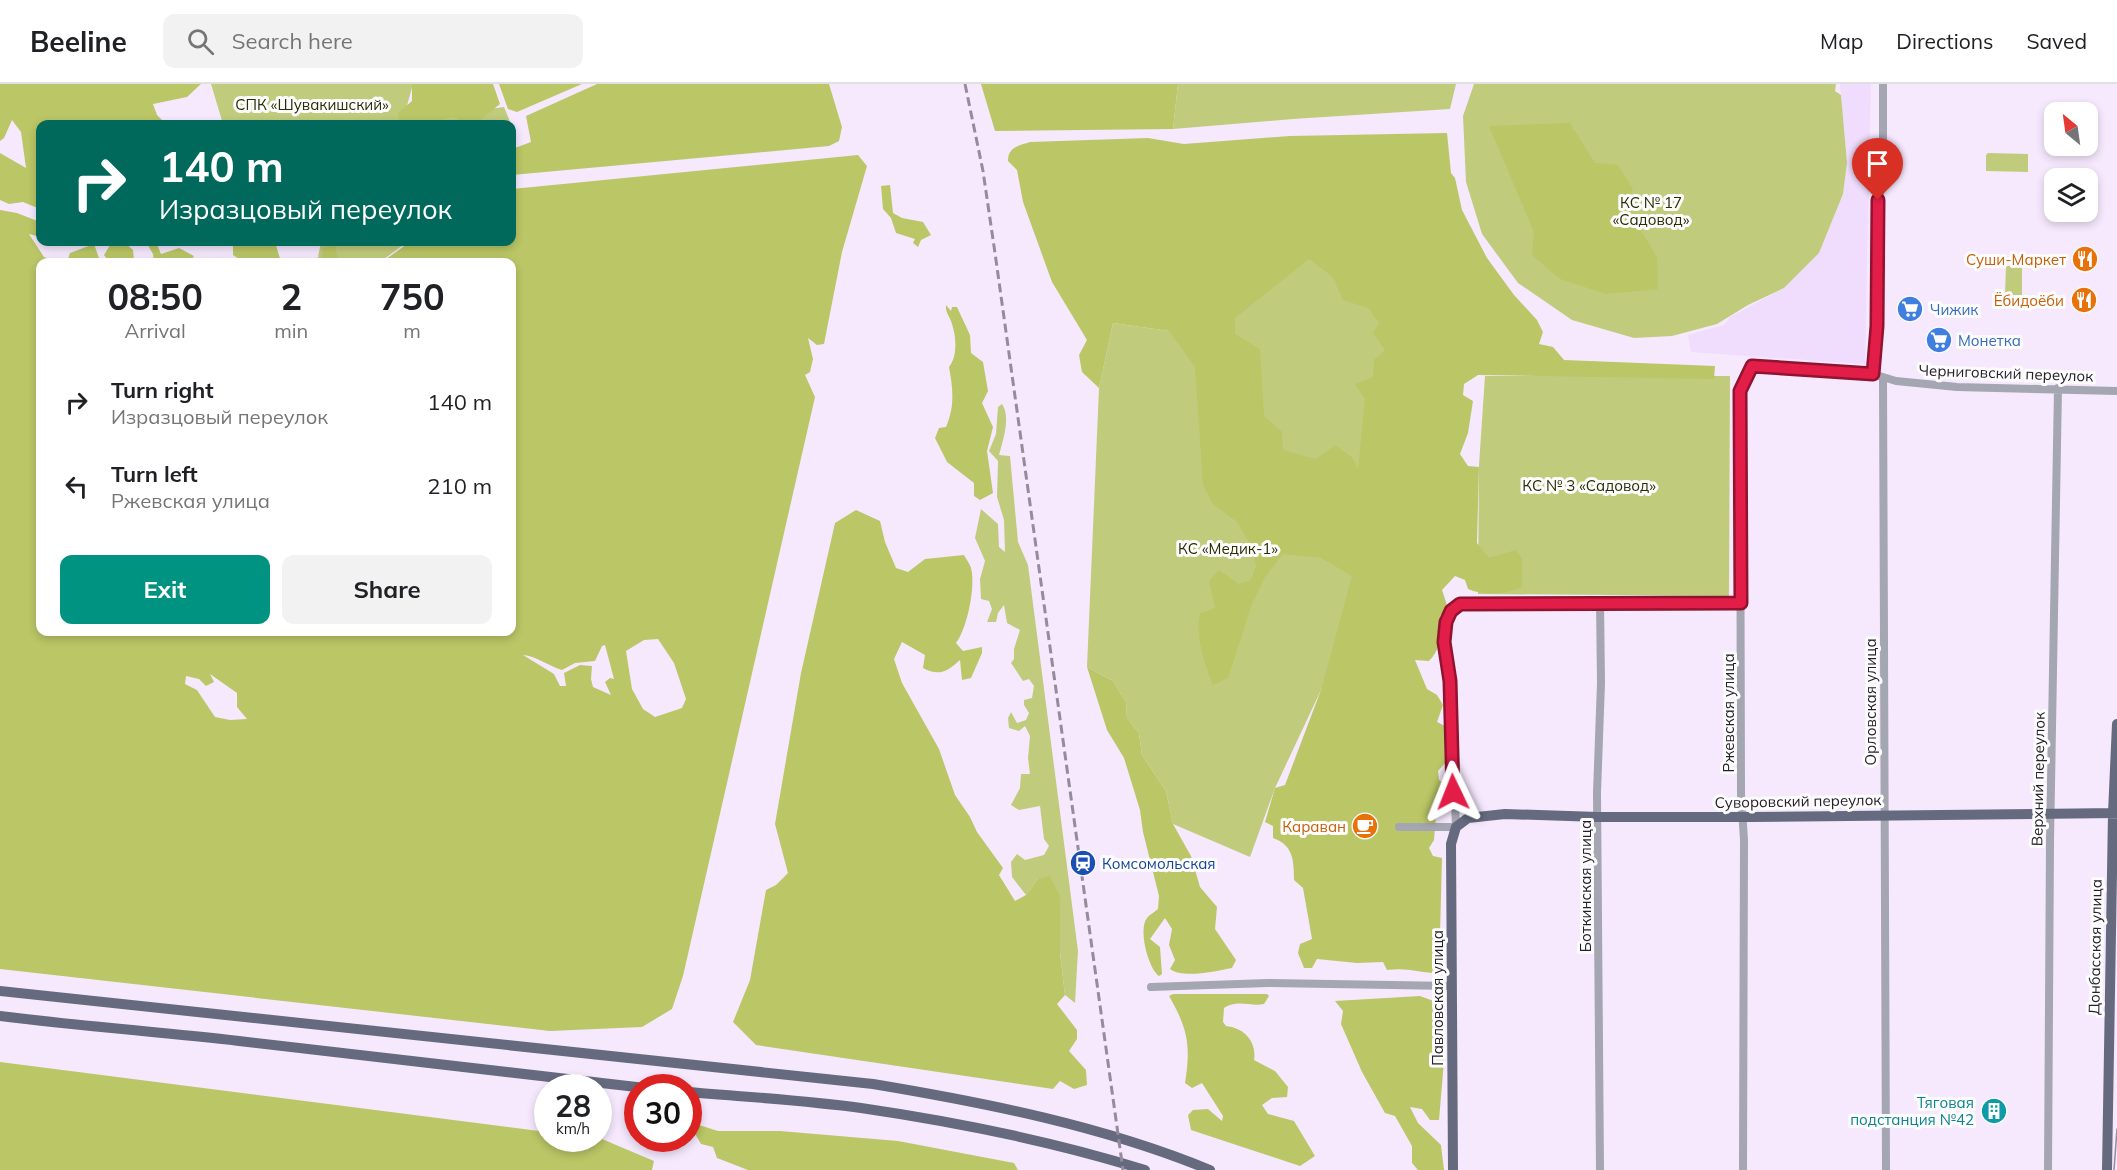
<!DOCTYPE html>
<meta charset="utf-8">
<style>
:root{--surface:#fff;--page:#f2f2f2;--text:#202124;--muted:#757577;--line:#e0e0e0;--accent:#009381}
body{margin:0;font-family:Mulish,sans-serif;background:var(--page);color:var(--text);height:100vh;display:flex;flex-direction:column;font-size:22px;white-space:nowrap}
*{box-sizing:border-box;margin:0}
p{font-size:20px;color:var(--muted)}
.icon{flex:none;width:33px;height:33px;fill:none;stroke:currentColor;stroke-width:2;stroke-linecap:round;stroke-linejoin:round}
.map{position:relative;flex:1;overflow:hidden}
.drawer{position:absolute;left:36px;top:174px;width:480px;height:378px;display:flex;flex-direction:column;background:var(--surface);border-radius:12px;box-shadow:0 3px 9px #0003}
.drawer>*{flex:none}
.hud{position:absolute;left:36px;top:36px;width:480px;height:126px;border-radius:12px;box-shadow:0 3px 9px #0003;background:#00695c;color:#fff;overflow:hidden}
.needle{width:39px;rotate:331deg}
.controls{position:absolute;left:2044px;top:18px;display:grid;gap:12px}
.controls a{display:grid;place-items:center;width:54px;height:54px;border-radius:12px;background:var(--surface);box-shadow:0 3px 9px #0003;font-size:30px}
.speed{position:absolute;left:534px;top:990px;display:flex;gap:12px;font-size:30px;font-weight:700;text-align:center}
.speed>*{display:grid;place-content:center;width:78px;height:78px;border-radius:50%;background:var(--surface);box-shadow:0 3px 9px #0003;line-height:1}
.speed small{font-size:15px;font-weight:400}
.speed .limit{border:9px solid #d22;background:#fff;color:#111}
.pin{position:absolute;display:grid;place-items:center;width:51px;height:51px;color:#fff;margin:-62px -26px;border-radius:50% 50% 50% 0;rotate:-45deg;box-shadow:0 0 6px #0007}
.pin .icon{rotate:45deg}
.me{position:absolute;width:66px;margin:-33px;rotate:358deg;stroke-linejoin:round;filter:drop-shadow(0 0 4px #0008)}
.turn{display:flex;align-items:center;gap:21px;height:126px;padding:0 24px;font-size:27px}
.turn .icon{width:78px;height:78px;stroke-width:2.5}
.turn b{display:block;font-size:42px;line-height:51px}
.eta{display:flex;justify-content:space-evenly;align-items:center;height:102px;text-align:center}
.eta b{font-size:36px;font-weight:700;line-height:42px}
.button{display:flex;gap:12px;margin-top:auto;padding:12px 24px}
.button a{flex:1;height:69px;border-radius:12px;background:var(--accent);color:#fff;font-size:24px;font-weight:700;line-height:69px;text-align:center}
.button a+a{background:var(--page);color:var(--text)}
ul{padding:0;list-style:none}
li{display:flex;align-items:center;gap:18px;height:84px;padding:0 24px}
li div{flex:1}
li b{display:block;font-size:22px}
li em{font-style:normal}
header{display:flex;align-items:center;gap:36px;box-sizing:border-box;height:84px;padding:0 30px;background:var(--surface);border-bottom:2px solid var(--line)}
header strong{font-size:28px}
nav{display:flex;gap:33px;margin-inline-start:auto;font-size:21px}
.search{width:420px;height:54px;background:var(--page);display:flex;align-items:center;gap:15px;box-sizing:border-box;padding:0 21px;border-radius:12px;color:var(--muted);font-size:22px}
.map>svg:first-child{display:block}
.built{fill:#f0dcfc}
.green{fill:#c1cb7c}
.forest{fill:#bbc666;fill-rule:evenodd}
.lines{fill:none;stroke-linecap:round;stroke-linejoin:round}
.minor{stroke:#a4a6b2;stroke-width:8}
.major{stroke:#666a7f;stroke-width:10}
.tram{stroke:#958b9b;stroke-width:1.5}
.rail{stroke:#958b9b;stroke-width:3;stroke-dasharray:9 4.5;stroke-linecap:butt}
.route-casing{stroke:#92132f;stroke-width:15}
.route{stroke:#e11d48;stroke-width:10}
.labels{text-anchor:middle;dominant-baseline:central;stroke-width:6;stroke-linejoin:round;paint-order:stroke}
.park-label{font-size:15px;fill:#292d03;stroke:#fcfcfc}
.food-label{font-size:15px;fill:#c56008;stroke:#fcfcfc;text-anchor:end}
.shop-label{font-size:15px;fill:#366cbe;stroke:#fcfcfc;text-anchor:start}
.street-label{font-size:15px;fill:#26202a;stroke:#fcfcfc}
.transit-label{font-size:15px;fill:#164399;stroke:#fcfcfc;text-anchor:start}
.culture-label{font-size:15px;fill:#0d838f;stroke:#fcfcfc;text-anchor:end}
</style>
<header>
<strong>Beeline</strong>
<div class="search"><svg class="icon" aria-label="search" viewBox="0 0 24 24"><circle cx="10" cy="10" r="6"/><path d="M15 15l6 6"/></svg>Search here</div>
<nav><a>Map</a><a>Directions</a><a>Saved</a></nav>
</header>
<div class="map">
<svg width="2117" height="1086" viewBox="0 0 2117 1086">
<rect width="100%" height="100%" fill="#f6e9fe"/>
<path class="built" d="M1840 0H1871L1865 280 1691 268 1688 251 1724 241 1730 233 1784 204 1819 169 1843 110 1847 79Z"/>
<path class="green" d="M211 0H413L403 36 409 40H223Z
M1178 0H1456L1450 25 1293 35 1173 45Z
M1474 0H1836L1835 7 1841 11 1847 79 1843 110 1819 169 1784 204 1748 221 1717 240 1672 252 1634 254 1572 236 1518 199 1482 150 1466 98 1463 32Z
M504 23 511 40H417L427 33Z
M1988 69 2028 70V88L1986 87V71Z
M321 158H407L380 178H317Z
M1308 163 1396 239 1365 483 1321 606 1275 704 1250 773 1173 740 1166 707 1142 671 1139 649 1127 634 1126 618 1113 597 1087 583 1099 304 1113 239 1169 247Z
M2006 182H2022V211H2005Z
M1485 292H1730L1729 512 1478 510 1479 381Z
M1002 320C1011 333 1003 356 999 371L1010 372 1018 458 1028 481 1078 867 1075 919 1065 911 1060 869V813L1038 795 1026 811 1012 793 1011 778 1017 770 1025 776 1044 771 1049 762 1044 755 1040 722 1019 726 1011 721 1020 704 1021 690H1030L1028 674 1030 652 1025 642 1019 647 1009 644 1008 634 1011 628 1017 639 1026 636 1029 629 1024 621V616L1032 614 1034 602 1029 595 1023 597 1011 579 1014 575V565L1020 546 1007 539 1004 521 998 529 996 538H987L992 525 989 517 981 515 980 495 985 477 975 454 981 425 998 440 999 463 1005 468 1004 436 997 413 998 377 989 367 996 350 998 323Z"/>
<path class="forest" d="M0 0H201L187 13 153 20 157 31 166 40H40V125L23 118 9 120 0 116V69L26 84 21 48 12 36 4 54 0 57Z
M412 0H493L500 20 475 40H459L458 35 452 33 438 37 436 40H400L398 29 412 17Z
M499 0H582L517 28 508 25Z
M597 0H829L842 43 839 57 829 62 512 91V65L531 58 526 32Z
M981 0H1178L1173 45 995 47Z
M1570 39 1595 79 1618 81 1633 105 1625 120 1657 173 1658 205 1606 210 1560 195 1532 171 1534 148 1489 42Z
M1447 49 1451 89 1455 94 1462 126 1487 174 1514 211 1537 236 1543 248 1539 260 1553 263 1564 276 1715 282 1714 295 1478 291 1464 300 1463 311 1473 317 1468 349 1460 370 1468 382 1479 383 1477 459 1489 474 1516 466 1522 475V503C1507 510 1483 512 1468 505L1465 496 1455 492 1442 506 1448 524 1440 532C1440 551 1443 562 1429 577L1415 576 1427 605 1437 611 1443 621 1437 638 1445 642 1447 677 1438 687 1439 696 1447 702 1450 710 1447 715 1437 719 1434 756 1429 764 1433 772 1442 774 1439 889C1419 889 1408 883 1387 886L1383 878 1357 879 1317 875 1312 884H1304L1298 869 1300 860 1312 855 1303 804 1294 796C1294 776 1293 761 1273 754V742L1265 738 1275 704 1285 701 1321 606 1352 492 1321 474 1283 470 1265 493 1252 520 1228 594 1213 601C1204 579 1195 552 1200 529L1215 524 1209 497 1219 486 1239 500 1251 496 1256 482 1252 463 1237 438 1213 420 1203 401 1195 283 1169 247 1113 239 1099 304 1082 288 1079 271 1087 256 1052 198 1023 118 1017 86 1008 77C1008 63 1018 62 1030 58L1148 54 1184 60 1290 52ZM1309 175 1333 193 1343 216 1368 224 1379 239 1373 249 1385 266 1374 276 1373 293 1355 300 1365 315 1358 386 1353 374 1335 361 1316 375 1283 366 1282 348 1264 332 1260 265 1235 250V234Z
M858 71 867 82 842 168 824 260 817 261 808 254 813 275 810 288 805 291 815 313 683 892 672 925 642 943 550 947 0 885V126L17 129 40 138V153L29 150 44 173 60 178H40V548H512V178H382L410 158H512V105ZM658 555 674 579 686 615 682 624 655 633 643 625 632 605 626 567 644 556ZM605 561 614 595 610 594 605 598 611 611 593 603 591 595 592 582 580 581 564 589 566 602H560L554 590 523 571C537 572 548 582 562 586L575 579 595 577 602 562ZM210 590 237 609V623L247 635 230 636 215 633 197 606 185 600 186 592 199 595 206 602 214 598Z
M890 101 893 129 902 134 923 138 931 151 921 156 918 163 913 159 915 155 896 149 891 134 883 125 881 102Z
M124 158 133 166 134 176 139 178H109L104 171 110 161Z
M146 158H156L161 170 179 164 194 172 191 178H154L153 170Z
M233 158H275L281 178H240L239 175 233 171Z
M94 160 99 174 96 178H67L70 169Z
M335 160 338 178H321L323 164Z
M946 221 951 227 952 223H957L970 251 971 269 983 278 988 307 982 319 993 343 987 367 993 409 980 416 974 412V399L947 378 935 354 939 344 946 343C955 322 953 305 949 283 958 272 956 252 952 240 950 232 945 229 946 221Z
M856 426 880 437 885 458 896 484 908 488 925 475 964 471C966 475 970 480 971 484 976 502 967 545 956 559L963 567 982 563V569L971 594 962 596 960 576C948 587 939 593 923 584L925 571 902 558 894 575 902 599 939 665 955 711 970 733 977 748 1003 784 999 791 1015 817 1026 811 1038 795 1050 792 1060 813V869L1065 911 1057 920 1077 946V955L1069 967 1086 986 1087 1001 1074 1005 1060 997 1053 1005 756 961 733 938 750 896 766 806 776 801 788 789 775 740 801 589 835 439Z
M1087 583 1113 597 1126 618 1127 634 1139 649 1142 671 1166 707 1173 740 1191 772 1200 803 1217 823 1215 845 1236 876 1232 884C1216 887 1183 895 1170 885L1175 876 1169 861 1172 845 1165 834 1150 855 1160 863 1162 890 1159 892C1148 884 1138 845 1147 834 1150 830 1155 828 1158 825L1159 812 1143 748 1140 726 1124 674 1107 646Z
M1173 910H1267L1269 912 1264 920C1251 923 1237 915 1224 924L1223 938 1226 942C1244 944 1257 957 1254 976L1275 987 1288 1003 1287 1013 1272 1014 1262 1021 1268 1030 1294 1037 1315 1072 1300 1082 1191 1046 1188 1031 1193 1026 1208 1025 1222 1037 1223 1032 1202 999 1192 1004 1185 999C1191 962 1188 945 1169 912Z
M1420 912 1439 919 1435 941 1446 954 1439 1036H1430L1422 1025 1410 1023 1418 1039 1441 1061 1444 1086H1418L1412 1079V1062L1395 1032 1385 1029 1362 988 1341 940 1343 927 1335 917Z
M0 978 547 1048 548 1054 602 1055 654 1077 652 1086H0Z
M699 1041 718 1047H780L898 1057 1014 1079 1018 1086H748L717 1074 713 1063 701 1060 694 1048Z"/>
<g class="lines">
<path class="minor" d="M1873 290 1877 242 1878 116 1883 98V0
M1883 294 1886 1086
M1399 743H1456L1450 597 1444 558 1446 538 1451 527 1460 520 1741 519
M1151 903 1268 899 1452 902
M1600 1086 1597 709 1601 599 1600 518
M1743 1086 1744 756 1741 710 1740 307 1752 282 1873 290 1896 297 1957 303 2117 307
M2048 1086 2050 757 2058 304"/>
<path class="major" d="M0 907 873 1000C987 1019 1103 1042 1210 1086
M0 932C80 942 160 948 239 957 375 972 510 989 645 1004
M688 1008C746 1013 804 1016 861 1024 957 1038 1052 1057 1145 1086
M1453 1086 1451 760 1456 743 1468 734 1505 730 1598 733H1751L2117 729
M2107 1086 2113 729 2117 640"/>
<path class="tram" d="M2114 1086 2117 1045"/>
<path class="rail" d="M965 0 983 87 995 169 1123 1086"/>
</g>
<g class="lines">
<g class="route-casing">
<path id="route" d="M1453 708 1450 597 1444 558 1446 538 1451 527 1460 520 1741 519 1740 307 1752 282 1873 290 1877 242 1878 116"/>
</g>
<use href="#route" class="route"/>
</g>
<defs>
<g id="restaurant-disc" transform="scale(1.35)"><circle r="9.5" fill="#e8710a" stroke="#fcfcfc"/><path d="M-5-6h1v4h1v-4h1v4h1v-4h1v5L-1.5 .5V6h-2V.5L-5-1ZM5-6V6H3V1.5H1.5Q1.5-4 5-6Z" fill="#fff"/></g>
<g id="supermarket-disc" transform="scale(1.35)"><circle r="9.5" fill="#3f7fe0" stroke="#fcfcfc"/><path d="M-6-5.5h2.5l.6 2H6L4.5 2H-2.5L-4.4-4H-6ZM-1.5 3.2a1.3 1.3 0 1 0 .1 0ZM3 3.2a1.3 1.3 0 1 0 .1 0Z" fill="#fff"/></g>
<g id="cafe-disc" transform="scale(1.35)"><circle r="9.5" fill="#e8710a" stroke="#fcfcfc"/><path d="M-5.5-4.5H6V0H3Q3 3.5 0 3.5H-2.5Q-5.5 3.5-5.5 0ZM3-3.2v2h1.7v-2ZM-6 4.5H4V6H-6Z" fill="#fff"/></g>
<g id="station-disc" transform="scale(1.35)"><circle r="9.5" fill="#1a4fb4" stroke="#fcfcfc"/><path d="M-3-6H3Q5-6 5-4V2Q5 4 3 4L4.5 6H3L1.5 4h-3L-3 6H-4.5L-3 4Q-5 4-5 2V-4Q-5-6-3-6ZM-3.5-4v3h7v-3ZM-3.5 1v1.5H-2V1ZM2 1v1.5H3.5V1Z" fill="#fff"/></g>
<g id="building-disc" transform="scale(1.35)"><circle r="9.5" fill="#0f9aa8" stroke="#fcfcfc"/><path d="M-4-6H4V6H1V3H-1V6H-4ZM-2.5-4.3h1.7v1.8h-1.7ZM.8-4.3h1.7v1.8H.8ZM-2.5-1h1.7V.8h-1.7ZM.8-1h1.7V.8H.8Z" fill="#fff"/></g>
</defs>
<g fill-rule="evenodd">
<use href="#restaurant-disc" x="2085" y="175"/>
<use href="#restaurant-disc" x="2084" y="216"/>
<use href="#supermarket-disc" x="1910" y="225"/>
<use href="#supermarket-disc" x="1939" y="256"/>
<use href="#cafe-disc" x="1365" y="742"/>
<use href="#station-disc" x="1083" y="779"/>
<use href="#building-disc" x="1994" y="1027"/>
</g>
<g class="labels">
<g class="park-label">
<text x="312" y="20">СПК «Шувакишский»</text>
<text x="1651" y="118">КС № 17<tspan x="1651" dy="17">«Садовод»</tspan></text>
<text x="1589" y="401">КС № 3 «Садовод»</text>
<text x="1228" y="464">КС «Медик-1»</text>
</g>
<g class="food-label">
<text x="2066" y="175">Суши-Маркет</text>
<text x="2064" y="216">Ёбидоёби</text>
<text x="1346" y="742">Караван</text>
</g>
<g class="shop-label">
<text x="1930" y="225">Чижик</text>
<text x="1958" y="256">Монетка</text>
</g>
<g class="street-label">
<text transform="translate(2006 289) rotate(2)">Черниговский переулок</text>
<text transform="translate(1870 618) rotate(-90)">Орловская улица</text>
<text transform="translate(1728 629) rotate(-90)">Ржевская улица</text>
<text transform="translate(2038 695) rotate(-89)">Верхний переулок</text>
<text transform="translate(1798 717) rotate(-1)">Суворовский переулок</text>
<text transform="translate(1585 802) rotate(-90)">Боткинская улица</text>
<text transform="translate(2095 863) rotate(-89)">Донбасская улица</text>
<text transform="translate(1437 914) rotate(-90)">Павловская улица</text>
</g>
<g class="transit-label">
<text x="1102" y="779">Комсомольская</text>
</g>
<g class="culture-label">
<text x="1974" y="1018">Тяговая<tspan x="1974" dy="17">подстанция №42</tspan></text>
</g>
</g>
</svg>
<div class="controls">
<a><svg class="needle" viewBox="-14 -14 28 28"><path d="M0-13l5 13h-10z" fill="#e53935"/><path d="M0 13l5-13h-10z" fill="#757577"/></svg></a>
<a><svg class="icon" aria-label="layers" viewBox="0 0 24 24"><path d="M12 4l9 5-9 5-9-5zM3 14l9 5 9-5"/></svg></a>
</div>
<div class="speed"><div>28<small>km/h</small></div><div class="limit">30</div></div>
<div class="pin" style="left:1878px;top:116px;background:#d93025"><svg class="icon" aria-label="arrive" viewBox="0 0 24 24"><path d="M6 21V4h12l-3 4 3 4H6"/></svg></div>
<svg class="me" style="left:1453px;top:708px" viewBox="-20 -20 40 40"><path d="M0-17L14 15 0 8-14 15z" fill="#e11d48" stroke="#fff" stroke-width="4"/></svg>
<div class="hud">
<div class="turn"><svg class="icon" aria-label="right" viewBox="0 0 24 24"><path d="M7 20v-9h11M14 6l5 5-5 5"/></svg><div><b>140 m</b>Изразцовый переулок</div></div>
</div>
<section class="drawer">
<div class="eta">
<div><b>08:50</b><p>Arrival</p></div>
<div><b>2</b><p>min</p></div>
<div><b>750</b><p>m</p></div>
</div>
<ul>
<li><svg class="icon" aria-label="right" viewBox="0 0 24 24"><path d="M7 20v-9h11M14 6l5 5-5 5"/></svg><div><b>Turn right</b><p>Изразцовый переулок</p></div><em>140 m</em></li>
<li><svg class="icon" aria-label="left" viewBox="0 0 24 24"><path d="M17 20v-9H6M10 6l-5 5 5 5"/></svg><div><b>Turn left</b><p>Ржевская улица</p></div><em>210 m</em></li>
</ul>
<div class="button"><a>Exit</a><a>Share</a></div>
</section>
</div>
